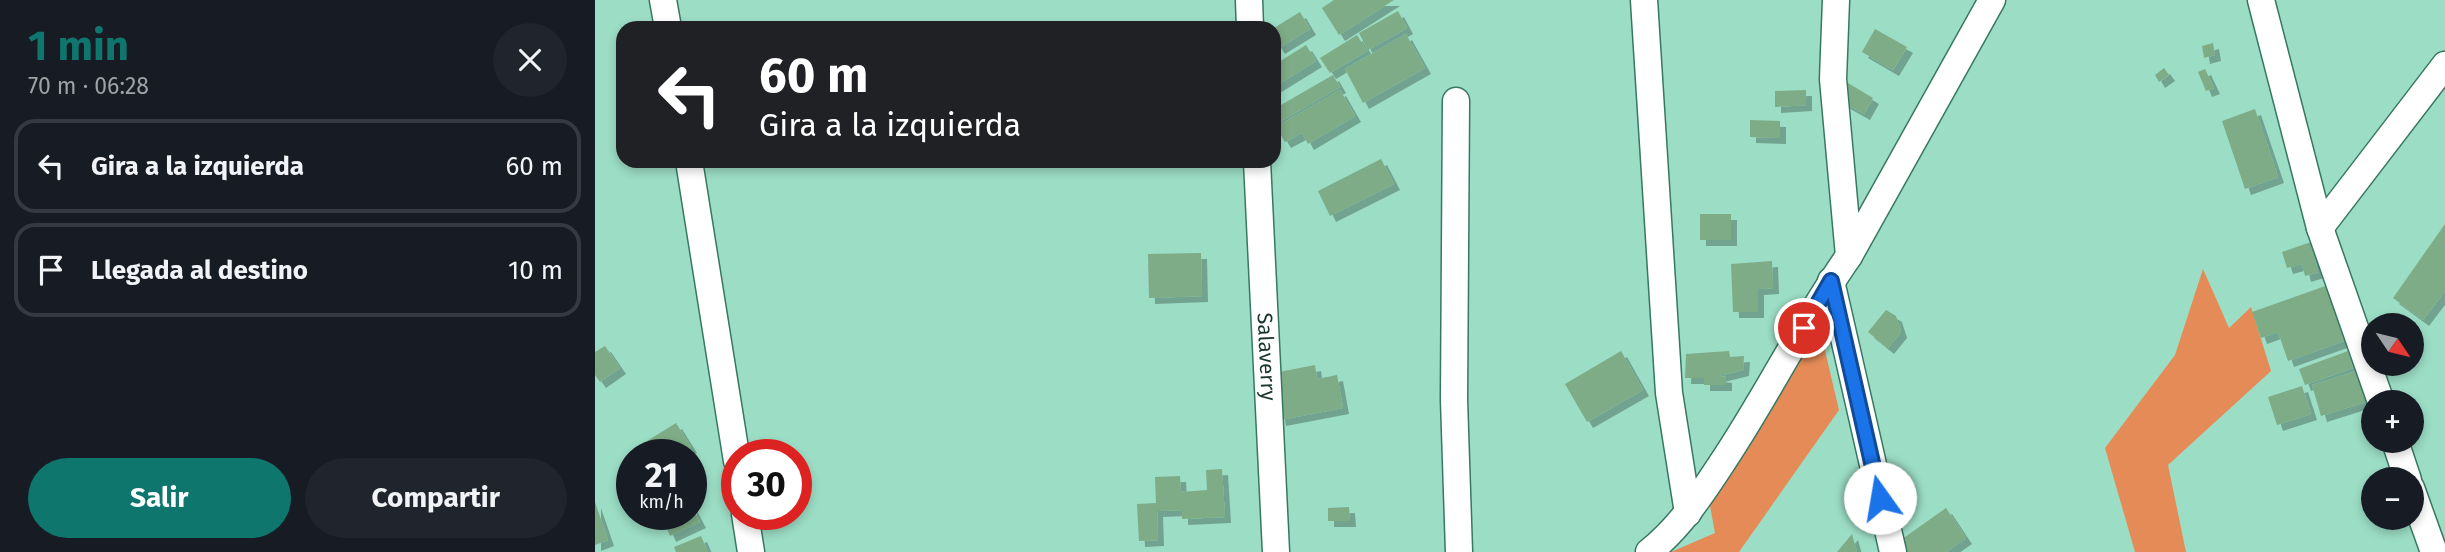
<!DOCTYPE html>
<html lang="es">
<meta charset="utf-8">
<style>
:root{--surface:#171b24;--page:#20242c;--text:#f1f3f6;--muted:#9ea1a6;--line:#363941;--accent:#0f766e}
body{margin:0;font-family:"Fira Sans",sans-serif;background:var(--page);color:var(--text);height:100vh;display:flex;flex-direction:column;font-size:26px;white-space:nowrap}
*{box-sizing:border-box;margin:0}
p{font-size:23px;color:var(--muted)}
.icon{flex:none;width:38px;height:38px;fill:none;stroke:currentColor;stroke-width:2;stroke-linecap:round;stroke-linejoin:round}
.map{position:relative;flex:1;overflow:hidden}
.side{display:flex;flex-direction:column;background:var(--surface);width:595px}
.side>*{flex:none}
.top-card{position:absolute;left:21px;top:21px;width:665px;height:147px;border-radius:21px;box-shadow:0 4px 10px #0003;background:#202124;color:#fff;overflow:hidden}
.needle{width:46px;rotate:125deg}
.fabs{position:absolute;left:1766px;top:313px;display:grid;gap:14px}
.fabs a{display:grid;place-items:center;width:63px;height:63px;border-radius:50%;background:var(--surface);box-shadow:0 4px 10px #0003;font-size:35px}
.speed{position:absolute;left:21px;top:439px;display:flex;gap:14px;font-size:35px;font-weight:700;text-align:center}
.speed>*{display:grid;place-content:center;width:91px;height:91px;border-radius:50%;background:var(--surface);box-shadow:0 4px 10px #0003;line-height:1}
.speed small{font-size:18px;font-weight:400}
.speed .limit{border:10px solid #d22;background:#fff;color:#111}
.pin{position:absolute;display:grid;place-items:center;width:60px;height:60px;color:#fff;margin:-30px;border:4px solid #fff;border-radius:50%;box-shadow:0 2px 7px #0007}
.me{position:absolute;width:77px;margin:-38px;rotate:347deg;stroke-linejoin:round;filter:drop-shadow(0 0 5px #0008)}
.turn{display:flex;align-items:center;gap:24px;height:147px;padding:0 28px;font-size:32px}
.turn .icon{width:91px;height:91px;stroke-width:2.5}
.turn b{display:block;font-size:49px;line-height:60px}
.round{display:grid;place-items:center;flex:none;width:74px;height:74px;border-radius:37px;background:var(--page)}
.head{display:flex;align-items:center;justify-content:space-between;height:119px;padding:0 28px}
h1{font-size:42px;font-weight:700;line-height:52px;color:var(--accent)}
.button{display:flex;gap:14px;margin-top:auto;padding:14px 28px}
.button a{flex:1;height:80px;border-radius:42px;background:var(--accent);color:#fff;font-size:28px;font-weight:700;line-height:80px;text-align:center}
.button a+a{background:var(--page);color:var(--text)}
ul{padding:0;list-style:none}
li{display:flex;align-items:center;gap:21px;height:94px;margin:0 14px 10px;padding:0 14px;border:4px solid var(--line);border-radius:21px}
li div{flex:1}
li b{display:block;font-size:26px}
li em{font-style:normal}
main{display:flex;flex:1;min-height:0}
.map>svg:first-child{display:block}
.green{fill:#e58b57}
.building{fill:#7dac86;filter:url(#shadow)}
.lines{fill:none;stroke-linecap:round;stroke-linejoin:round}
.minor-casing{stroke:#387863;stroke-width:29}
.minor{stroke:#fff;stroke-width:26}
.route-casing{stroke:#114b97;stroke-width:18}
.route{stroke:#1a73e8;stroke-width:12}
.labels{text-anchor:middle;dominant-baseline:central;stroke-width:5;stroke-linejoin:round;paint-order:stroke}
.street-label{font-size:21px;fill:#1a352c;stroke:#9cddc5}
</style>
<main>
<section class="side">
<div class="head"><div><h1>1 min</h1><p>70 m · 06:28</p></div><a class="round"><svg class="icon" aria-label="close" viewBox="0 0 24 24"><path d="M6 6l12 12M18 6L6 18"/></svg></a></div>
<ul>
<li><svg class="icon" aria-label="left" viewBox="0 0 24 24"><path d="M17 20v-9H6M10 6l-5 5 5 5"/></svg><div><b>Gira a la izquierda</b></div><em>60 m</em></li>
<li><svg class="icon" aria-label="arrive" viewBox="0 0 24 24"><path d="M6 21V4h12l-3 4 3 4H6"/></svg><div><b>Llegada al destino</b></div><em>10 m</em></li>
</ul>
<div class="button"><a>Salir</a><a>Compartir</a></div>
</section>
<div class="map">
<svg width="1850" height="552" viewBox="0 0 1850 552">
<defs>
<filter id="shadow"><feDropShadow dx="6" dy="6" stdDeviation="0" flood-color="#0004"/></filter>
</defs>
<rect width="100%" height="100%" fill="#9cddc5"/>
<path class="green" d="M1608 269 1634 328 1656 307 1676 371 1573 465 1591 552H1540L1510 448 1580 355Z
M1219 304 1244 410 1144 552H1076L1120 533 1110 479Z"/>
<path class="building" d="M739 0H799L744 35 727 8Z
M803 11 812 28 773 50 764 33Z
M705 12 715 29 684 48 679 40V28Z
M1280 29 1312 47 1298 70 1267 52Z
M811 34 830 68 768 103 750 69Z
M762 35 772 51 735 73 725 58Z
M1618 43 1620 55 1609 58 1607 46Z
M711 45 721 61 679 87V65Z
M1569 68 1574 75 1564 82 1560 75Z
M1610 69 1619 88 1611 91 1603 72Z
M738 75 745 87 683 123 679 116V109Z
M1253 83 1278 98 1269 114 1244 100Z
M745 90 760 116 713 144 707 133 690 142 681 127Z
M1211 90V105L1180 107V91Z
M1660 109 1683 177 1650 189 1627 121Z
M1155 120 1185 121V138L1155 137Z
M786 159 799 184 735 216 723 191Z
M1105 214H1136V240H1105Z
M1850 224V291L1828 320 1798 298Z
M1716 242 1723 272 1710 276 1707 264 1692 268 1687 252Z
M606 253 607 296 554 298 553 254Z
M1177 261 1178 288 1163 289V312H1138L1136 264Z
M1733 285 1752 340 1693 361 1683 332 1666 338 1657 312Z
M1291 310 1301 316 1306 332 1293 348 1273 332Z
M10 346 25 368 5 382 0 375V352Z
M1026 351 1048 390 992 422 970 384Z
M1134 351 1135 357 1149 356 1148 370 1123 376 1131 377V385H1109V378H1090L1091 354Z
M1753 351 1758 368 1710 385 1704 369Z
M720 365 722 379 742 375 748 408 685 420 679 387 686 386 684 372Z
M1768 369 1777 400 1726 416 1717 385Z
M1707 386 1716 414 1682 425 1673 397Z
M81 423 96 447 84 455H50L44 446Z
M627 469 630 517 587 519V510L562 511 563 540 544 541 542 504 561 503 560 477 585 476 586 492 612 490 611 470Z
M0 502 13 540 0 545Z
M96 505 105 522 75 536 66 514H96Z
M754 507 755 521H733V508Z
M1351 508 1371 538 1351 552H1309L1303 542Z
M1257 534 1262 552H1242Z
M106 536 113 552H81L79 547Z"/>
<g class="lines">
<g class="minor-casing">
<g id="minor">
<path d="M68 0 73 28"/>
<path d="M654 0 655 28"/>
<path d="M1049 0 1074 393 1093 513"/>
<path d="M1241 0 1238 79 1254 256"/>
<path d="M1666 0 1725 228 1786 402"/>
<path d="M861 101 859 400 864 552"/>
<path d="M94 161 142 461"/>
<path id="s1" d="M662 161 681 552"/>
<path d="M1725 228 1850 65"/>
<path d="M1236 281 1298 552"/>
<path d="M1800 441 1813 480"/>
<path d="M1816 488 1839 552"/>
<path d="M150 514 156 552"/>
<path d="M1054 552C1084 528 1104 498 1125 466 1171 398 1207 323 1254 256L1397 0"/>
</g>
</g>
<use href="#minor" class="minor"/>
</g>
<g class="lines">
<g class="route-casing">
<path id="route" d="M1209 328 1236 281 1285 498"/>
</g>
<use href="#route" class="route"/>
</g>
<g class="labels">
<g class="street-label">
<text stroke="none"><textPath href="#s1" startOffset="196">Salaverry</textPath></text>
</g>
</g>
</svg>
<div class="fabs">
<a><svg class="needle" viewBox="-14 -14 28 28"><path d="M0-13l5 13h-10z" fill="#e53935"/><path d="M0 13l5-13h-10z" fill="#9ea1a6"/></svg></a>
<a>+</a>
<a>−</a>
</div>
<div class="speed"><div>21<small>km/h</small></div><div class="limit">30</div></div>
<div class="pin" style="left:1209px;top:328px;background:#d93025"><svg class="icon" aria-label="arrive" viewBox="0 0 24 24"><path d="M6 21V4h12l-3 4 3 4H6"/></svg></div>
<svg class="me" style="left:1285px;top:498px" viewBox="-20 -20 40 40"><circle r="19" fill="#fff"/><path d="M0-13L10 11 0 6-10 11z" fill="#1a73e8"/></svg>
<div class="top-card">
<div class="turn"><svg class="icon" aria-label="left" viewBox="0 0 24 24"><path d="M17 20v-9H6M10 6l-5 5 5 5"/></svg><div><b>60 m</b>Gira a la izquierda</div></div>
</div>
</div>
</main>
